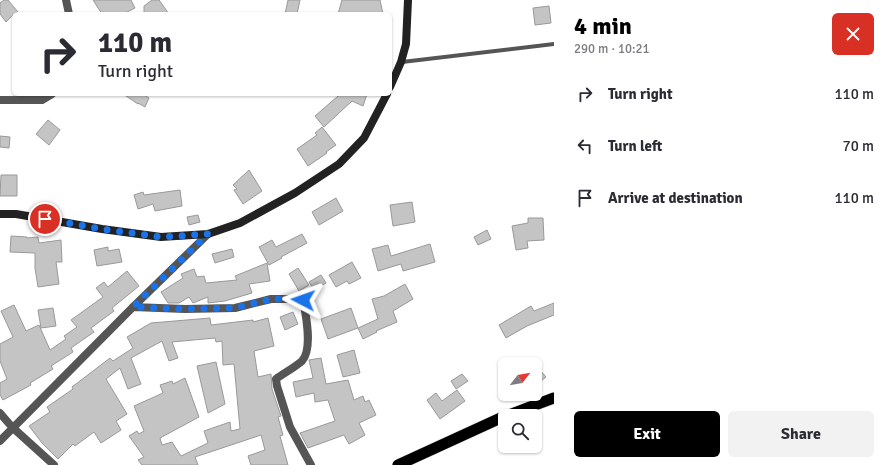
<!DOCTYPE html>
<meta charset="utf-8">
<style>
:root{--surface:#fff;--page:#f2f2f3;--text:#2b2b33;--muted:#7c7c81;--accent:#000}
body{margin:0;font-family:Signika,sans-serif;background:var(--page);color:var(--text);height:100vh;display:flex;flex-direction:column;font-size:15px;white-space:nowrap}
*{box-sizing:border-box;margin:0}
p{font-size:13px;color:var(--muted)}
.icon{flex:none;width:22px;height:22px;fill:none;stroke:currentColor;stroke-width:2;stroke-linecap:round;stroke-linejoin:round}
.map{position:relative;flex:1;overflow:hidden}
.details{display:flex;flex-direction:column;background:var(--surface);width:340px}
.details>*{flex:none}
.banner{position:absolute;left:12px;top:12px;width:380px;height:84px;border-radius:6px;box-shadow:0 1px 3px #0004;background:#fff;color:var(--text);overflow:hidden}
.needle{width:26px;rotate:59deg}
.fabs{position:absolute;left:498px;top:357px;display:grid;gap:8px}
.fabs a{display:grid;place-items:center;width:44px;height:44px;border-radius:6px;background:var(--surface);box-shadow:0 1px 3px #0004;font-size:20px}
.pin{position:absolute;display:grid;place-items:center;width:34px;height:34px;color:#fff;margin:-17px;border:2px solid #fff;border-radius:50%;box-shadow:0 1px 4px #0007}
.me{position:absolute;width:44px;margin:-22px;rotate:274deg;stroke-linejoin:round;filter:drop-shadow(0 0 3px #0008)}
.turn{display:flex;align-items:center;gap:14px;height:84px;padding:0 20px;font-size:18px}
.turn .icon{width:52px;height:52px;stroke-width:2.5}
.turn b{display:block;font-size:28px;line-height:34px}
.round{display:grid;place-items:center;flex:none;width:42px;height:42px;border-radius:6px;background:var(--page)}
.summary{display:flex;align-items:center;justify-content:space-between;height:68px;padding:0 20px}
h1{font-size:24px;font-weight:800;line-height:30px;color:var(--accent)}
.action{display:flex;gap:8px;margin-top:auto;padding:8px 20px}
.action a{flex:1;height:46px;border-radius:6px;background:var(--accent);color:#fff;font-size:16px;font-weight:800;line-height:46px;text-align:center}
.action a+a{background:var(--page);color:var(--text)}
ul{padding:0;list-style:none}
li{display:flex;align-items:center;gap:12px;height:52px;padding:0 20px}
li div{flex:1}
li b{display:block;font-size:15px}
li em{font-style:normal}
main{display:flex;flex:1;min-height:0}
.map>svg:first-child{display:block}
.building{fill:#c4c4c4;stroke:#999}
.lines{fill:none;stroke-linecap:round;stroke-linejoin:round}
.trunk-casing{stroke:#dbdbdb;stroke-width:12}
.service{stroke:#555;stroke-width:4}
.minor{stroke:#555;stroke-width:8}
.secondary{stroke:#222;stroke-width:8}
.trunk{stroke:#000;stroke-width:11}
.route{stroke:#1a73e8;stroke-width:7;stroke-dasharray:0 12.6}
</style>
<main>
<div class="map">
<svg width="554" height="465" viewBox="0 0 554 465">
<rect width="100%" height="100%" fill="#fff"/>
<path class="building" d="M4 0H8L18 12 14 14 6 22 0 14V3Z
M93 0H131L135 8 123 14H102Z
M152 0H159L169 14H144V6Z
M288 0H300L297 14H285Z
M342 0H380L383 14H338Z
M549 6 551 23 535 25 533 8Z
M123 94H143L149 98 145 107 138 103V104Z
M335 94H367L363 106 352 101 324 127 315 116 338 96Z
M48 120 60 130 49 145 36 134Z
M322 127 336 145 326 152 327 153 308 166 297 149 317 135 315 133Z
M0 136 10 137 9 148 0 147Z
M249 170 262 191 243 204 234 190 237 189 233 185Z
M1 175H17V196H0Z
M180 190 182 206 155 211 153 204 138 209 134 195 143 192 144 195Z
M336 198 343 211 319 225 312 212Z
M412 202 415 222 393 226 390 205Z
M198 215 200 222 189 225 187 217Z
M528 218H543L544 240 527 241 528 248 516 250 512 226 528 223Z
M487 230 491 239 478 245 474 237Z
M302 234 307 243 281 257 282 258 269 265 259 247 272 240 276 247Z
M11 236 27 237V238L38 237 39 243 61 240 62 262H56L59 284 38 287 35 268V253L10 252Z
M430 244 435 262 403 271 401 264 378 271 372 249 388 245 391 256Z
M108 247V251L119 249 122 262 97 266 94 250Z
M232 249 234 257 215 263 212 254Z
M352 262 361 278 349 284 347 281 336 287 329 275Z
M267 263 270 281 249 284 252 293 225 301 208 303V297L193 303 189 297 179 303H168L161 292 183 278 181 274 194 269 197 277 204 276 206 283 237 280 235 276Z
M298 268 309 285 299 291 289 274Z
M127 271 139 286 112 308 114 311 91 328 94 332 71 348 73 352 51 366 53 369 30 383 31 385 3 400 0 395V383L7 379 0 361V344L13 337 1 311 14 305 26 331 39 325 50 350 66 339 64 336 77 327 71 320 103 297 96 288 104 282 108 287Z
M321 275 326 283 314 290 309 282Z
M405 284 413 299 393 311 397 322 376 331 377 332 363 339 358 328 378 319 372 299 384 296Z
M554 303V315L527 326 506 338 499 325 531 306 534 311Z
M53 308 56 326 41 328 38 310Z
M351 308 358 328 328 339 321 319Z
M293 312 298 324 285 330 280 317Z
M210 318 211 325 253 320V322L268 318 274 346 254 351 258 377 271 374 272 389 281 416 278 417 283 435 280 436 288 465H251L248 456 265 450 261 435 195 457 198 465H142L138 460 144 457 129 436 137 431 139 434 144 431 134 406 163 393 160 385 172 381 173 384 185 378 199 417 160 438 162 445 172 442 181 456 208 443 204 431 230 422 231 431 240 429 234 364 223 365 222 341 216 342 215 338 172 342 178 358 169 361 162 341 131 358 141 384 128 389 120 368 106 379 127 414 116 421 121 430 101 443 94 432 75 446 73 444 58 459 42 443 29 426 50 412 47 407 73 389 72 387 110 358 113 361 133 348 127 337 151 323Z
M354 350 360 373 343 377 337 355Z
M321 358 326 384 348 380 354 400 363 396 365 402 369 400 376 415 359 423 365 435 349 444 344 435 308 448 300 433 335 421 328 400 315 402 314 393 296 397 293 382 313 378 309 360Z
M216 362 225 404 208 413 197 366Z
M535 364 546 377 535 386Z
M462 374 468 381 456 389 451 381Z
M457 390 465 401 440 419 427 400 436 393 442 401Z"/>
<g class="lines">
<g class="trunk-casing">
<path id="trunk" d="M506 416 554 398
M398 465 505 416"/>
</g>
<path class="service" d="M402 62 554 44"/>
<path class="minor" d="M66 0 69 14
M0 100H42L52 94
M133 307 185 309 235 308 271 299H291L303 300C306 315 313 349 302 361 294 368 284 373 276 379L277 386 290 427 311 465
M0 413 12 427 54 465
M0 441 133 307 208 234"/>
<path class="secondary" d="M390 87 401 62 406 44 408 0
M0 214H16L102 229 161 237 208 234 240 223 295 193 339 164 364 138 387 94"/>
<use href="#trunk" class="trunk"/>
</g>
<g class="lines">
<path class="route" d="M45 219 102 229 161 237 208 234 133 307 184 309 235 308 271 299H291L303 300"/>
</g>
</svg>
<div class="fabs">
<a><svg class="needle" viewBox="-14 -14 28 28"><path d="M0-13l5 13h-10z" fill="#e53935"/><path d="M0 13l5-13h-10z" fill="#7c7c81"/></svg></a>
<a><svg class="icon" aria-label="search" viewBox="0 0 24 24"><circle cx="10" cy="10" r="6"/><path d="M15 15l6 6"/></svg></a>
</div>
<div class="pin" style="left:45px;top:219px;background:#d93025"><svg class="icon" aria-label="arrive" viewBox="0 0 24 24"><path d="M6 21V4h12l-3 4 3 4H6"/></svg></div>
<svg class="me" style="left:303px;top:300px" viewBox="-20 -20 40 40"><path d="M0-17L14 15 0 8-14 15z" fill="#1a73e8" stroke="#fff" stroke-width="4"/></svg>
<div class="banner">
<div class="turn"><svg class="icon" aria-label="right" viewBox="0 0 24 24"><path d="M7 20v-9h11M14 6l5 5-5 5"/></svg><div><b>110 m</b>Turn right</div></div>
</div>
</div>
<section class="details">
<div class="summary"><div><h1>4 min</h1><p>290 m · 10:21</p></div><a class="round" style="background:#d93025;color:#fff"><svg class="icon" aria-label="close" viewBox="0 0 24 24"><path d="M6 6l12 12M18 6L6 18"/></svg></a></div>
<ul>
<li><svg class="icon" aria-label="right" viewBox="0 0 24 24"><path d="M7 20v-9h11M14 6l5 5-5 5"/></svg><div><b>Turn right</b></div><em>110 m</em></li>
<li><svg class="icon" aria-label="left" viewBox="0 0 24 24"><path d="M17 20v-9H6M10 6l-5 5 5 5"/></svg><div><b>Turn left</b></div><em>70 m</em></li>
<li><svg class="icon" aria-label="arrive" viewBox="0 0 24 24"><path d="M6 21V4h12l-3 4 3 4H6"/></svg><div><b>Arrive at destination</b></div><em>110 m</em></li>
</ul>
<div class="action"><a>Exit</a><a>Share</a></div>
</section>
</main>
